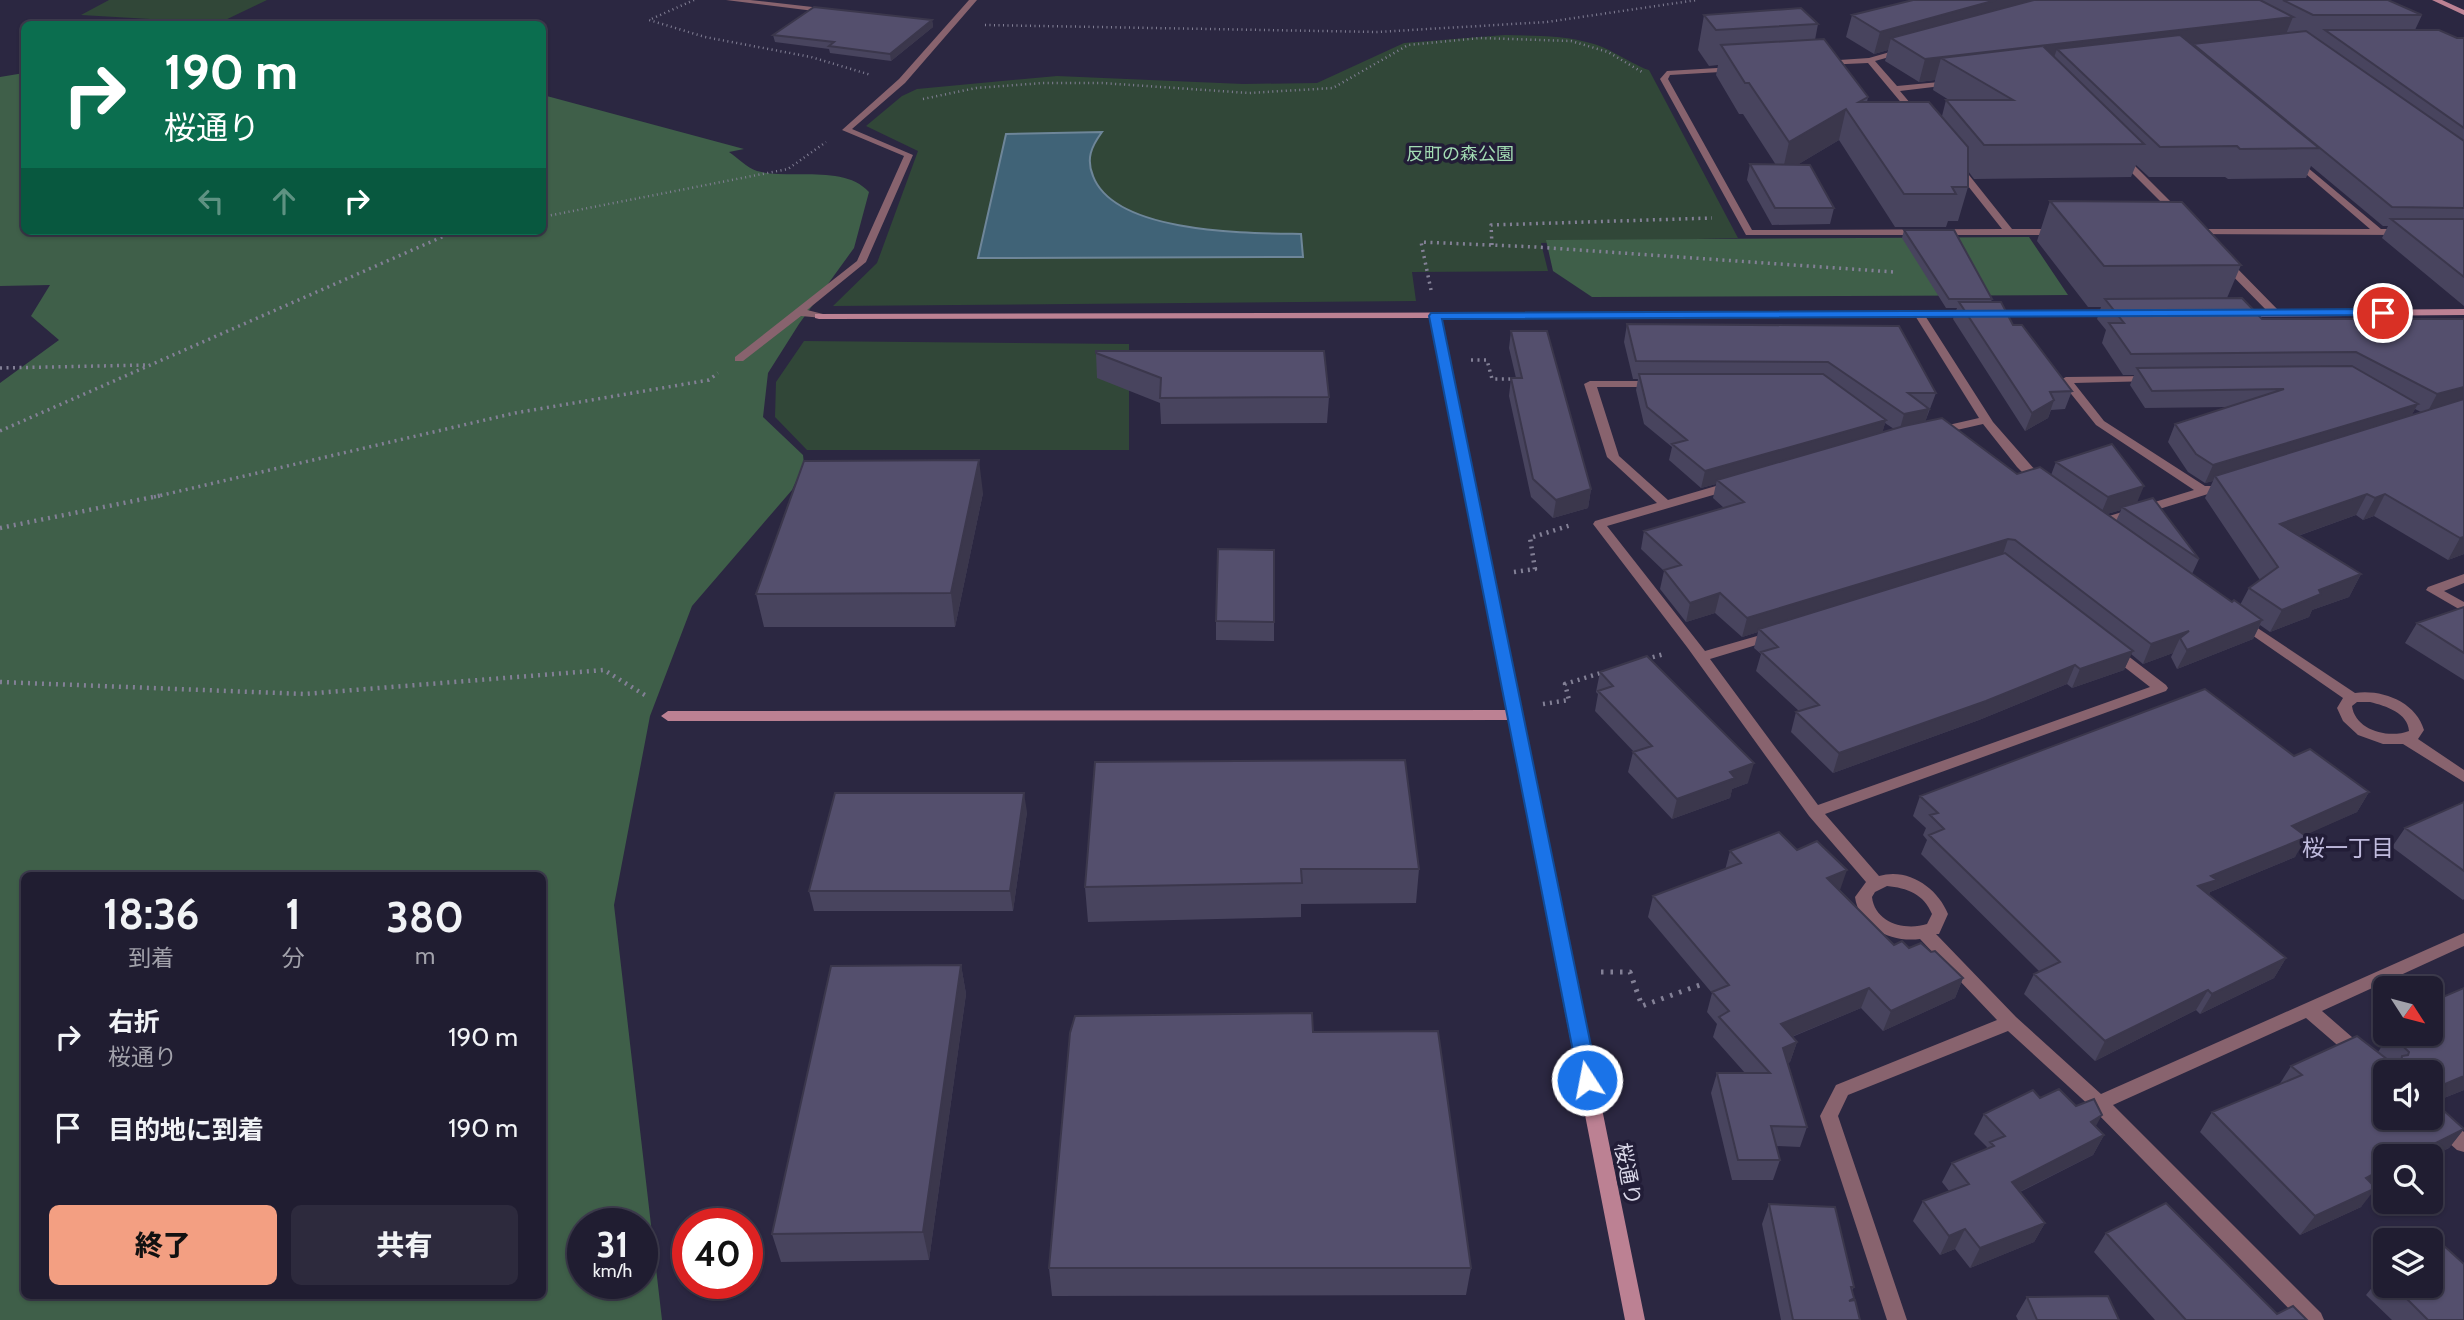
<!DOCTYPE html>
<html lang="ja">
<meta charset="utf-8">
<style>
:root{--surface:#201d31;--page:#2d2a3d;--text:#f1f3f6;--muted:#a2a2ab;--line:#3d3b4d;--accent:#f39f82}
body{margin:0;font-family:Cabin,"Noto Sans JP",sans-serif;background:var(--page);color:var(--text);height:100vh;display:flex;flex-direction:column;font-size:26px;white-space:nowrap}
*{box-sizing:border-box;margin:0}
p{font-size:23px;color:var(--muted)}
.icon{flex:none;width:38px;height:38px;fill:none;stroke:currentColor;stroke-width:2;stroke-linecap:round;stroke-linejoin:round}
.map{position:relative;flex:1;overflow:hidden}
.details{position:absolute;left:21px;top:872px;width:525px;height:427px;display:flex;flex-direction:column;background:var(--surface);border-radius:10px;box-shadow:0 2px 5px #0004,0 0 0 2px var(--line)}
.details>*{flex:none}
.guide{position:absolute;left:21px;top:21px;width:525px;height:214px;border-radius:10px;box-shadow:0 2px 5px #0004,0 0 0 2px var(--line);background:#0b6e4f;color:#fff;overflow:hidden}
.needle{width:46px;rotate:126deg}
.tools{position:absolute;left:2373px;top:976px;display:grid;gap:14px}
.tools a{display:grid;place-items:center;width:70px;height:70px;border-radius:10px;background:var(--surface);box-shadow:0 2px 5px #0004,0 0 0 2px var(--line);font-size:35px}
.speed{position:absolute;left:567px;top:1208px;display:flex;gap:14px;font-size:35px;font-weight:700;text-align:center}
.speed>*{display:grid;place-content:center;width:91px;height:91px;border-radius:50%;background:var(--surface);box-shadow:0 2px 5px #0004,0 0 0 2px var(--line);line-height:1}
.speed small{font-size:18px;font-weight:400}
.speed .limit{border:10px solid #d22;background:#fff;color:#111}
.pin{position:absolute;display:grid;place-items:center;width:60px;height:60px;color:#fff;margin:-30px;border:4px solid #fff;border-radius:50%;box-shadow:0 2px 7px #0007}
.me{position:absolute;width:77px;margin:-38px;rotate:349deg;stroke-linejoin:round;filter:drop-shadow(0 0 5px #0008)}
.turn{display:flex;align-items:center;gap:24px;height:147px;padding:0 28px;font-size:32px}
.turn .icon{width:91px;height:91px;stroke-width:2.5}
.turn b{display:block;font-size:49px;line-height:60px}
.lanes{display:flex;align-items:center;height:66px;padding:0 28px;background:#0003;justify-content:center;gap:35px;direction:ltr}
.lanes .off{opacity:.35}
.eta{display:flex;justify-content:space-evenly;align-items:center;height:119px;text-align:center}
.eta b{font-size:42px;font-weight:800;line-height:49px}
.button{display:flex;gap:14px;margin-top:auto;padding:14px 28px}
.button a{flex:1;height:80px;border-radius:10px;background:var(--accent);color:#111;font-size:28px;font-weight:800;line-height:80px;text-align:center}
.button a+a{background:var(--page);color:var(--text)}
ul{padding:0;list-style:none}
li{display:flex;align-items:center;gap:21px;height:91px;padding:0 28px}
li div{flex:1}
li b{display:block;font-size:26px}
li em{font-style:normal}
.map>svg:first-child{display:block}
.green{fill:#314738}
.forest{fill:#3f5f49;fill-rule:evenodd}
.water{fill:#406377;stroke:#6e8699;stroke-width:2}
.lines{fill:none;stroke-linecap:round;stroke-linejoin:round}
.path-far3{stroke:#838096;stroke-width:2.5;stroke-dasharray:1 3.5;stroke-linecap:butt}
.path-far2{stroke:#838096;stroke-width:3.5;stroke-dasharray:2 4.5;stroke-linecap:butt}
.path-far1{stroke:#838096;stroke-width:4.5;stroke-dasharray:2 5;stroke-linecap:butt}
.path{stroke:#838096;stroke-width:5;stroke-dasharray:2.5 7;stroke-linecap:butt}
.street{fill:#88636e;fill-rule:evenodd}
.secondary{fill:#bc8193;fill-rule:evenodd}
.wall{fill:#48445e;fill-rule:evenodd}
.shaded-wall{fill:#3b374c}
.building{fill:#544f6d;stroke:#3b374c;stroke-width:2}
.route{fill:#1a73e8;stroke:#114b97;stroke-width:2}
.labels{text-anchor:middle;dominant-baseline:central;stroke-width:7;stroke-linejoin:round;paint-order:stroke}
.far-park-label{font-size:18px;fill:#a2dbb3;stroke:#221d37}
.street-label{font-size:21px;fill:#d9d7e8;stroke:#221d37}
.neighbourhood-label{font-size:23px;fill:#c0bbde;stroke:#221d37}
</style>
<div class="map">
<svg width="2464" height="1320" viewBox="0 0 2464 1320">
<rect width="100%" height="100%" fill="#2b2741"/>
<path class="green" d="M109 0H267L219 23 81 15Z
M1505 35C1534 36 1565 35 1594 44 1609 48 1641 69 1649 70L1738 238 1541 243 1548 271 1412 272 1416 301 833 306 877 263 918 151 866 126 902 96 917 89 1057 76 1243 84 1317 83 1404 43Z
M804 341 1129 344V450H807L775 417 776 382Z"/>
<path class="forest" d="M24 73V231H542L543 95 744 149 729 152C737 157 747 168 757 171 790 180 844 164 869 192L854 248 799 324 768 373 763 417 803 455 804 464 792 490 692 606 650 716 614 905 662 1320H0V383L59 340 31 316 50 285 0 286V77ZM24 875H542V1295H24ZM583 1223H642V1283H583Z
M2029 237 2068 295 1592 297 1553 271 1546 240Z"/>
<path class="water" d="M1102 132C1091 147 1086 159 1093 176 1115 234 1248 233 1301 234L1303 257 978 258 1006 134Z"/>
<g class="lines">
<path class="path-far3" d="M694 0 649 20 705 37 811 57 871 75
M985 25 1377 32 1547 22 1697 0
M923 99 976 88 1043 83H1102L1249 93 1333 88 1408 45 1480 38 1571 41 1608 52 1642 72
M542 217 788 169 826 142"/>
<path class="path-far2" d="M542 217 548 216
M1492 245 1491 225 1712 218
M1431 290 1421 242 1536 247 1894 272
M1471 360H1487L1492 379H1514
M0 368 147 365
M0 431 451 233 463 231
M154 497 515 413 709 380 718 373"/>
<path class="path-far1" d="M0 528 163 495
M1514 572 1535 569 1530 538 1571 525
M1646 659 1664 654
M0 682 304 694 604 670 648 697
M1543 704 1569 700 1565 684 1604 672"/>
<path class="path" d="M1601 972H1630L1642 1006 1708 982"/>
<path class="street" d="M726 0H750L830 9 834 11 830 13Z
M969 0H977L905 83 852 129 913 155 866 262 807 310 823 314V318L801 316 743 361H735V357L857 261 904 156 842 130 899 79Z
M1904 48H1907V52L1875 61 1897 86 1950 81 1954 83 1950 85 1900 91 1921 116 1917 119 1914 118 1868 63 1824 65 1820 63 1824 61 1869 58Z
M1734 67 1738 69 1737 71 1670 75 1668 79 1752 230 2002 229 1953 167 1958 164 1961 165 2012 229H2057L2062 232 2057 235H1746L1660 79 1667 71Z
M2119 156H2125L2182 213V217H2176L2119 160Z
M2295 157 2381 229H2403L2408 232 2403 235 2189 234 2187 232 2192 229H2370L2292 162V158Z
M2225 259 2229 260 2280 312V316H2272L2221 264V260Z
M1919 311 1924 314 1993 422 2044 480 2046 483 2044 486H2036L2017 467 1983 424 1935 435 1931 433V429L1979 418 1914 314Z
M2149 376 2153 377V381L2074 383 2104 421 2205 486H2213L2215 489 2208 494 2104 526H2096L2094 523 2096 520 2194 490 2096 425 2060 380 2066 377Z
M1590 381H1656L1662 384 1656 387H1597L1619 456 1668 500 1733 481 1739 485 1737 488 1607 526 1705 651 1771 632 1776 633 1778 636 1776 639 1710 659 1818 805 2150 687 2109 655 2107 652 2109 649H2119L2166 685 2168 688 2166 691 1825 814 1879 876C1908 867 1938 888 1948 914L1939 934H1936L2016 1017 2101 1094 2464 933V946L2322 1011 2391 1071 2392 1073H2385V1083L2379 1081 2306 1018 2113 1105 2321 1313 2324 1320H2300L2092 1108 2008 1031 1848 1095 1838 1116 1907 1320H1887L1820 1116 1836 1085 1997 1020 1920 939C1891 943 1859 927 1855 897L1866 882 1809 816 1687 647 1593 524 1595 521 1657 503 1607 457 1584 384ZM1887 886C1907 888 1924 894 1932 914L1927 924C1905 931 1875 923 1872 897L1875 892Z
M2464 574V583L2444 591 2464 602V612L2426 590 2428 587Z
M2241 617 2355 693C2382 689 2416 702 2424 730L2418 739 2464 770V782L2403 744H2383L2358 735 2343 721 2337 708 2343 698 2236 624 2234 621 2236 618ZM2370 702C2386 706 2408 713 2409 731 2388 739 2355 730 2352 706L2357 702Z
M2431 1107 2438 1109 2464 1132V1152L2457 1150 2424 1121 2423 1118H2431Z"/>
<path class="secondary" d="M2432 0H2442L2464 10V15Z
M2464 309V315L2238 317 2233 314 2238 311Z
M2116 311 2120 312V316L1441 318 1645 1320H1625L1508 720 668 721 661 716 668 711 1506 710 1430 318 819 319 815 318V314Z"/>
</g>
<path class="wall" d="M1912 0H2388L2422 15 2415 30 2457 38H2464V306L2382 238 2388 226H2383L2311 166 2306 178 2228 179 2225 177H2149L2136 165 2131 177 1974 179 1968 171V187L1958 221H1948L1946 227H1895L1839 140 1797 165 1834 208 1830 224 1772 225 1747 180 1750 164 1776 165 1743 114H1739L1716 75 1718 65 1709 66 1698 50 1704 15 1818 24 1815 40 1868 97 1867 102 1942 116 1946 100H1949L1933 90 1935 80 1919 82 1885 61 1888 50 1874 54 1846 37 1852 15Z
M932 20 933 27 891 61 830 53 829 49 775 42 773 35Z
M2050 201 2241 265 2227 298 2262 319H2464V554L2448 560 2374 516 2363 520 2356 515 2298 536 2361 574 2349 597 2312 610 2309 617 2270 632 2260 625 2253 639 2177 669 2171 657 2173 653 2143 664 2131 654 2124 670 2072 688 2067 684 1979 720 1833 773 1791 732 1796 712 1799 711 1756 671 1761 654 1754 648 1758 632 1742 637 1715 613 1686 622 1660 589 1664 571 1641 549 1644 531 1724 508 1713 498 1716 484 1701 488 1669 460 1672 447 1644 424 1636 390 1638 379H1633L1624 342 1627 324 1899 326 1936 393 1925 422 2017 474 2051 475 2056 462 2138 502 2199 559 2192 574 2232 602 2240 605 2249 588 2260 580 2205 498 2213 481 2205 483 2188 472 2168 442 2175 424 2228 407 2145 408 2130 385 2134 375H2123L2102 343 2106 330 2097 319 2101 307H2088L2037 241ZM2415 409 2421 412 2411 416ZM1885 423 1894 429 1882 433ZM2121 510 2116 521 2107 514Z
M1904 230 1992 299 1991 302 2013 325 2072 391 2065 409 2051 410 2048 418 2025 431 1953 319 1957 308H1946L1902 238Z
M1511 331 1591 489 1588 508 1553 518 1531 497 1509 396 1511 378H1516L1509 348Z
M1096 353 1329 397 1327 423 1161 424 1160 403 1097 378Z
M983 493 955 627H764L756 594Z
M2464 607V680L2405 643 2417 623Z
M1216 621 1274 622V641L1216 640Z
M1600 672 1748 783 1732 789 1730 798 1672 819 1628 772 1633 752H1634L1595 711 1598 694 1596 692Z
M2294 756 2369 792 2357 812 2304 835 2295 857 2210 892 2209 895 2286 958 2274 978 2200 1014 2196 1010 2095 1061 2024 994 2034 974 2039 971 1921 854 1927 840 1923 835 1926 828 1913 816 1920 796Z
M1095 762 1419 869 1416 903 1301 904V917L1088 922 1085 887Z
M2464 802V899L2463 900 2392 847 2405 828Z
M1027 812 1013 911H814L809 891Z
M1730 851 1840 890 1894 945 1931 952 1963 978 1955 998 1883 1031 1861 1008 1792 1037 1797 1042 1790 1062 1788 1063 1807 1127 1800 1147 1776 1146 1780 1160 1773 1180H1732L1711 1093 1717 1073H1745L1713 1037 1717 1024 1707 1012 1712 993 1648 917 1653 896 1725 870Z
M961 965 966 994 929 1260 781 1262 772 1234Z
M2464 988V1090L2434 1102 2464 1129 2449 1148 2374 1185 2361 1207 2300 1235 2200 1132 2212 1112 2279 1085 2291 1066 2378 1052 2390 1034H2431V1002Z
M1313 1032 1471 1268 1466 1295 1052 1296 1049 1268Z
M2040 1098 2096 1126 2104 1135 2093 1155 2020 1192 2045 1223 2034 1242 1970 1268 1955 1249 1940 1255 1913 1221 1923 1201 1949 1191 1942 1182 1952 1163 1986 1149 1987 1147 1974 1134 1984 1114Z
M1769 1204 1854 1287 1852 1291 1853 1300 1860 1320H1781L1762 1224Z
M2106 1233 2277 1314 2307 1320H2155L2094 1252Z
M2385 1274V1286H2431L2464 1320H2392L2366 1295 2382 1275Z
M2027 1297 2119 1320H2018L2016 1316Z"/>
<path class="shaded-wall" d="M1996 0H2046L1891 38 1888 50 1874 54 1880 32Z
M2293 17 2284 39 2199 49H2057L2051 66 1941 58 1935 80 1919 82 1925 59Z
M932 20 933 27 891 61 890 54Z
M1846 109 1839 140 1782 174 1789 142Z
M2464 387V405L2426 415 2437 394Z
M2054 400 2048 418 2025 431 2032 413Z
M2418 404 2408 421 2215 476 2213 481 2205 483 2213 465Z
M1929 409 1924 427 1899 432 1904 414Z
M1886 420 1881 437 1717 480 1716 484 1701 488 1705 471Z
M979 460 983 493 955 627 951 593Z
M2144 486 2136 505 2122 507 2121 510 2100 516 2108 497Z
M1591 489 1588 508 1553 518 1556 500Z
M2367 494 2356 515 2269 546 2280 524Z
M2385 494 2374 516 2363 520 2375 498Z
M2464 537V554L2448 560 2460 538Z
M2008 539 2002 557 1759 629 1758 632 1742 637 1747 618Z
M2361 574 2349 597 2312 610 2309 617 2270 632 2282 610 2319 590Z
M1720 593 1715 613 1686 622 1690 603Z
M2262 620 2253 639 2177 669 2187 650Z
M2189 631 2180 638 2173 653 2143 664 2151 644Z
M2133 651 2124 670 2072 688 2080 669Z
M2075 665 2067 684 1979 720 1833 773 1839 753Z
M1754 763 1748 783 1732 789 1730 798 1672 819 1677 799 1730 772Z
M2369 792 2357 812 2281 846 2292 826Z
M1024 793 1027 812 1013 911 1010 891Z
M2307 837 2295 857 2210 892 2206 900 2198 886 2211 876Z
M1847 870 1840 890 1827 878Z
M2286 958 2274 978 2200 1014 2212 994Z
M961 965 966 994 929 1260 923 1232Z
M1963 978 1955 998 1883 1031 1891 1011Z
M1869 988 1861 1008 1774 1044 1781 1024Z
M2208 990 2196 1010 2095 1061 2105 1041Z
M1797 1042 1790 1062 1776 1068 1783 1048Z
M2464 1076V1090L2431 1103V1090Z
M2102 1115 2091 1135V1122Z
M2464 1129 2449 1148 2431 1157H2408Z
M2104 1135 2093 1155 2001 1201 2012 1182Z
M2385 1168V1180L2351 1197 2366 1178Z
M2376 1188 2361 1207 2300 1235 2315 1216Z
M2045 1223 2034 1242 1970 1268 1980 1248Z
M1965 1229 1955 1249 1940 1255 1949 1236Z"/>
<path class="building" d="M1913 0H1996L1880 32 1852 15Z
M2034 0H2260L2293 17 1925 59 1891 38Z
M2283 0H2388L2422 15H2313Z
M814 7 932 20 890 54 829 46 834 42 773 35Z
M1801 8 1818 24 1716 30 1704 15Z
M2325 30H2439L2457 38H2464V128Z
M2306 31 2464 141V208L2392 207 2193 44Z
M2180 35 2319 148 2240 149 2237 146 2160 147 2057 49Z
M1824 39 1868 97 1859 102H1929L1968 147V187H1952L1956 194H1904L1846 109 1789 142 1749 83H1745L1721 45Z
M2043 46 2144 144 1984 145 1946 100H2013L1941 58Z
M1750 164 1810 165 1834 208H1775Z
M2050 201 2182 202 2241 265 2104 266Z
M2391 219H2464V277Z
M1904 230H1954L1992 299H1949Z
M2242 298 2262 319H2464V387L2437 394 2356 352 2131 354 2109 323H2124L2105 299Z
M1959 302H2001L2013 325H2022L2072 391 2050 392 2054 400 2032 413Z
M1627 324 1899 326 1936 393H1908L1929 409 1904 414 1828 362 1636 361Z
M1511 331H1547L1591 489 1556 500 1533 479 1511 378H1522Z
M1096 351H1324L1329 397 1160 398 1161 378 1096 353Z
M2352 366 2418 404 2213 465 2196 454 2175 424 2284 389 2152 391 2137 368Z
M1639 374H1823L1886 420 1705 471 1672 444 1687 440 1647 407Z
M2464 399V537L2460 538 2385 494 2375 498 2367 494 2280 524 2361 574 2319 590 2321 594 2282 610 2249 588 2278 567 2215 476Z
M1942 418 2017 474 2040 467 2232 602 2234 600 2262 620 2187 650 2180 638 2189 631 2151 644 2015 540 2008 539 1747 618 1720 593 1690 603 1664 570 1681 565 1644 531 1744 502 1717 480 1904 426Z
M2112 444 2144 486 2108 497 2056 462Z
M979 460 951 593 756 594 804 461Z
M2153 498 2199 559 2122 507Z
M1218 549 1274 550V622L1216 621Z
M2005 553 2133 651 2080 669 2075 665 1986 701 1839 753 1796 712 1819 705 1761 652 1778 647 1759 629Z
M2464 607V653L2417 623Z
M1647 656 1754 763 1730 772 1735 778 1677 799 1633 752 1652 746 1598 691 1613 686 1600 672Z
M2205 689 2294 756 2310 749 2369 792 2292 826 2307 837 2211 876 2217 880 2198 886 2286 958 2212 994 2208 990 2105 1041 2034 974 2060 962 1929 835 1944 829 1930 815 1938 813 1920 796Z
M1405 760 1419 869H1301L1302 883 1085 887 1095 762Z
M835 793H1024L1010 891H809Z
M2464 802V871L2405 828Z
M1779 832 1797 850 1817 841 1847 870 1827 878 1894 945 1902 941 1909 948 1921 943 1931 952 1935 951 1963 978 1891 1011 1869 988 1781 1024 1797 1042 1783 1048 1807 1127 1771 1126 1780 1160H1738L1717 1073H1770L1719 1017 1729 1011 1712 992 1729 985 1653 896 1741 863 1730 851Z
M961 965 923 1232 772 1234 831 966Z
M2464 988V1076L2431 1090V1073H2385V1118H2431V1099L2464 1129 2408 1157H2385V1168L2366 1178 2376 1188 2315 1216 2212 1112 2302 1075 2291 1066 2357 1036 2392 1063 2401 1065 2402 1056 2408 1055 2409 1052 2390 1034H2431V1019L2438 1016 2431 1010V1002Z
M1312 1013 1313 1032 1438 1031 1471 1268H1049L1070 1033 1075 1016Z
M2059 1089 2076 1106 2094 1099 2102 1115 2091 1122 2104 1135 2012 1182 2045 1223 1980 1248 1965 1229 1949 1236 1923 1201 1969 1184 1952 1163 1994 1146 1990 1142 2005 1136 1984 1114 2033 1090 2040 1098Z
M2166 1203 2277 1314 2293 1306 2307 1320H2186L2106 1233Z
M1769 1204 1835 1207 1854 1287H1851L1854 1298 1849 1301 1855 1300 1860 1320H1793Z
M2431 1234 2464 1264V1320H2428L2394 1286H2431V1241H2418Z
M2108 1296 2119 1320H2037L2027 1297Z"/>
<path class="route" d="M2383 309 2389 313 2388 315 1442 319 1598 1080 1595 1087 1587 1089 1580 1087 1429 316 1431 313Z"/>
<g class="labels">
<g class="far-park-label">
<text x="1460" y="154">反町の森公園</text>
</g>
<g class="street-label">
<text transform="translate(1628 1174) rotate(79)">桜通り</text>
</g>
<g class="neighbourhood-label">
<text x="2348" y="848">桜一丁目</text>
</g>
</g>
</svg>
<div class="tools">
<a><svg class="needle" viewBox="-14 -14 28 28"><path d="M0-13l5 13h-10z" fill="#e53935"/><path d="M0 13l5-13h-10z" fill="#a2a2ab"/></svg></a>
<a><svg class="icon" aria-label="sound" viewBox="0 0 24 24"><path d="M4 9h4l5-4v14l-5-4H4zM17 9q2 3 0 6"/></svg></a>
<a><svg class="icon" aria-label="search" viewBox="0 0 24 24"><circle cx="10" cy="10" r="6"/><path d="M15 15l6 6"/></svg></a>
<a><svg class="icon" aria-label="layers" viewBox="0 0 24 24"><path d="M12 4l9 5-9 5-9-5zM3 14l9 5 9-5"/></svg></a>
</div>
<div class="speed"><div>31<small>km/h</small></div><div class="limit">40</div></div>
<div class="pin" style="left:2383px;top:313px;background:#d93025"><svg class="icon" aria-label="arrive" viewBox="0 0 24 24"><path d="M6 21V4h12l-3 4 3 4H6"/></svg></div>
<svg class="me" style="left:1587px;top:1080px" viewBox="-20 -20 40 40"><circle r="17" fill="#1a73e8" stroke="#fff" stroke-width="3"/><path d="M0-11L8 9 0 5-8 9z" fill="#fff"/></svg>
<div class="guide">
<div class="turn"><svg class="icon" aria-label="right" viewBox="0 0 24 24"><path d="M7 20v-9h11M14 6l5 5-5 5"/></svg><div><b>190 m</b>桜通り</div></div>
<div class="lanes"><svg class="icon off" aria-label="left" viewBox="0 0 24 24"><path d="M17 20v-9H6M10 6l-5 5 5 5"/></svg><svg class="icon off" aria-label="ahead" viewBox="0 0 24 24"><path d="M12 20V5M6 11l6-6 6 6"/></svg><svg class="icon" aria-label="right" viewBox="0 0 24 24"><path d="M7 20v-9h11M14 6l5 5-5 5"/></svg></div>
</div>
<section class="details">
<div class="eta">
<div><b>18:36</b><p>到着</p></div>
<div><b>1</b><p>分</p></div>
<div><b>380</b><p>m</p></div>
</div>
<ul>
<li><svg class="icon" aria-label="right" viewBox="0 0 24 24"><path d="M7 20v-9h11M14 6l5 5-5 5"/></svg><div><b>右折</b><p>桜通り</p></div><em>190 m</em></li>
<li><svg class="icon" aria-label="arrive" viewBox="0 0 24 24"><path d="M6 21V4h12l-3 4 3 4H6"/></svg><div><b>目的地に到着</b></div><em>190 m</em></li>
</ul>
<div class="button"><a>終了</a><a>共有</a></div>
</section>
</div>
